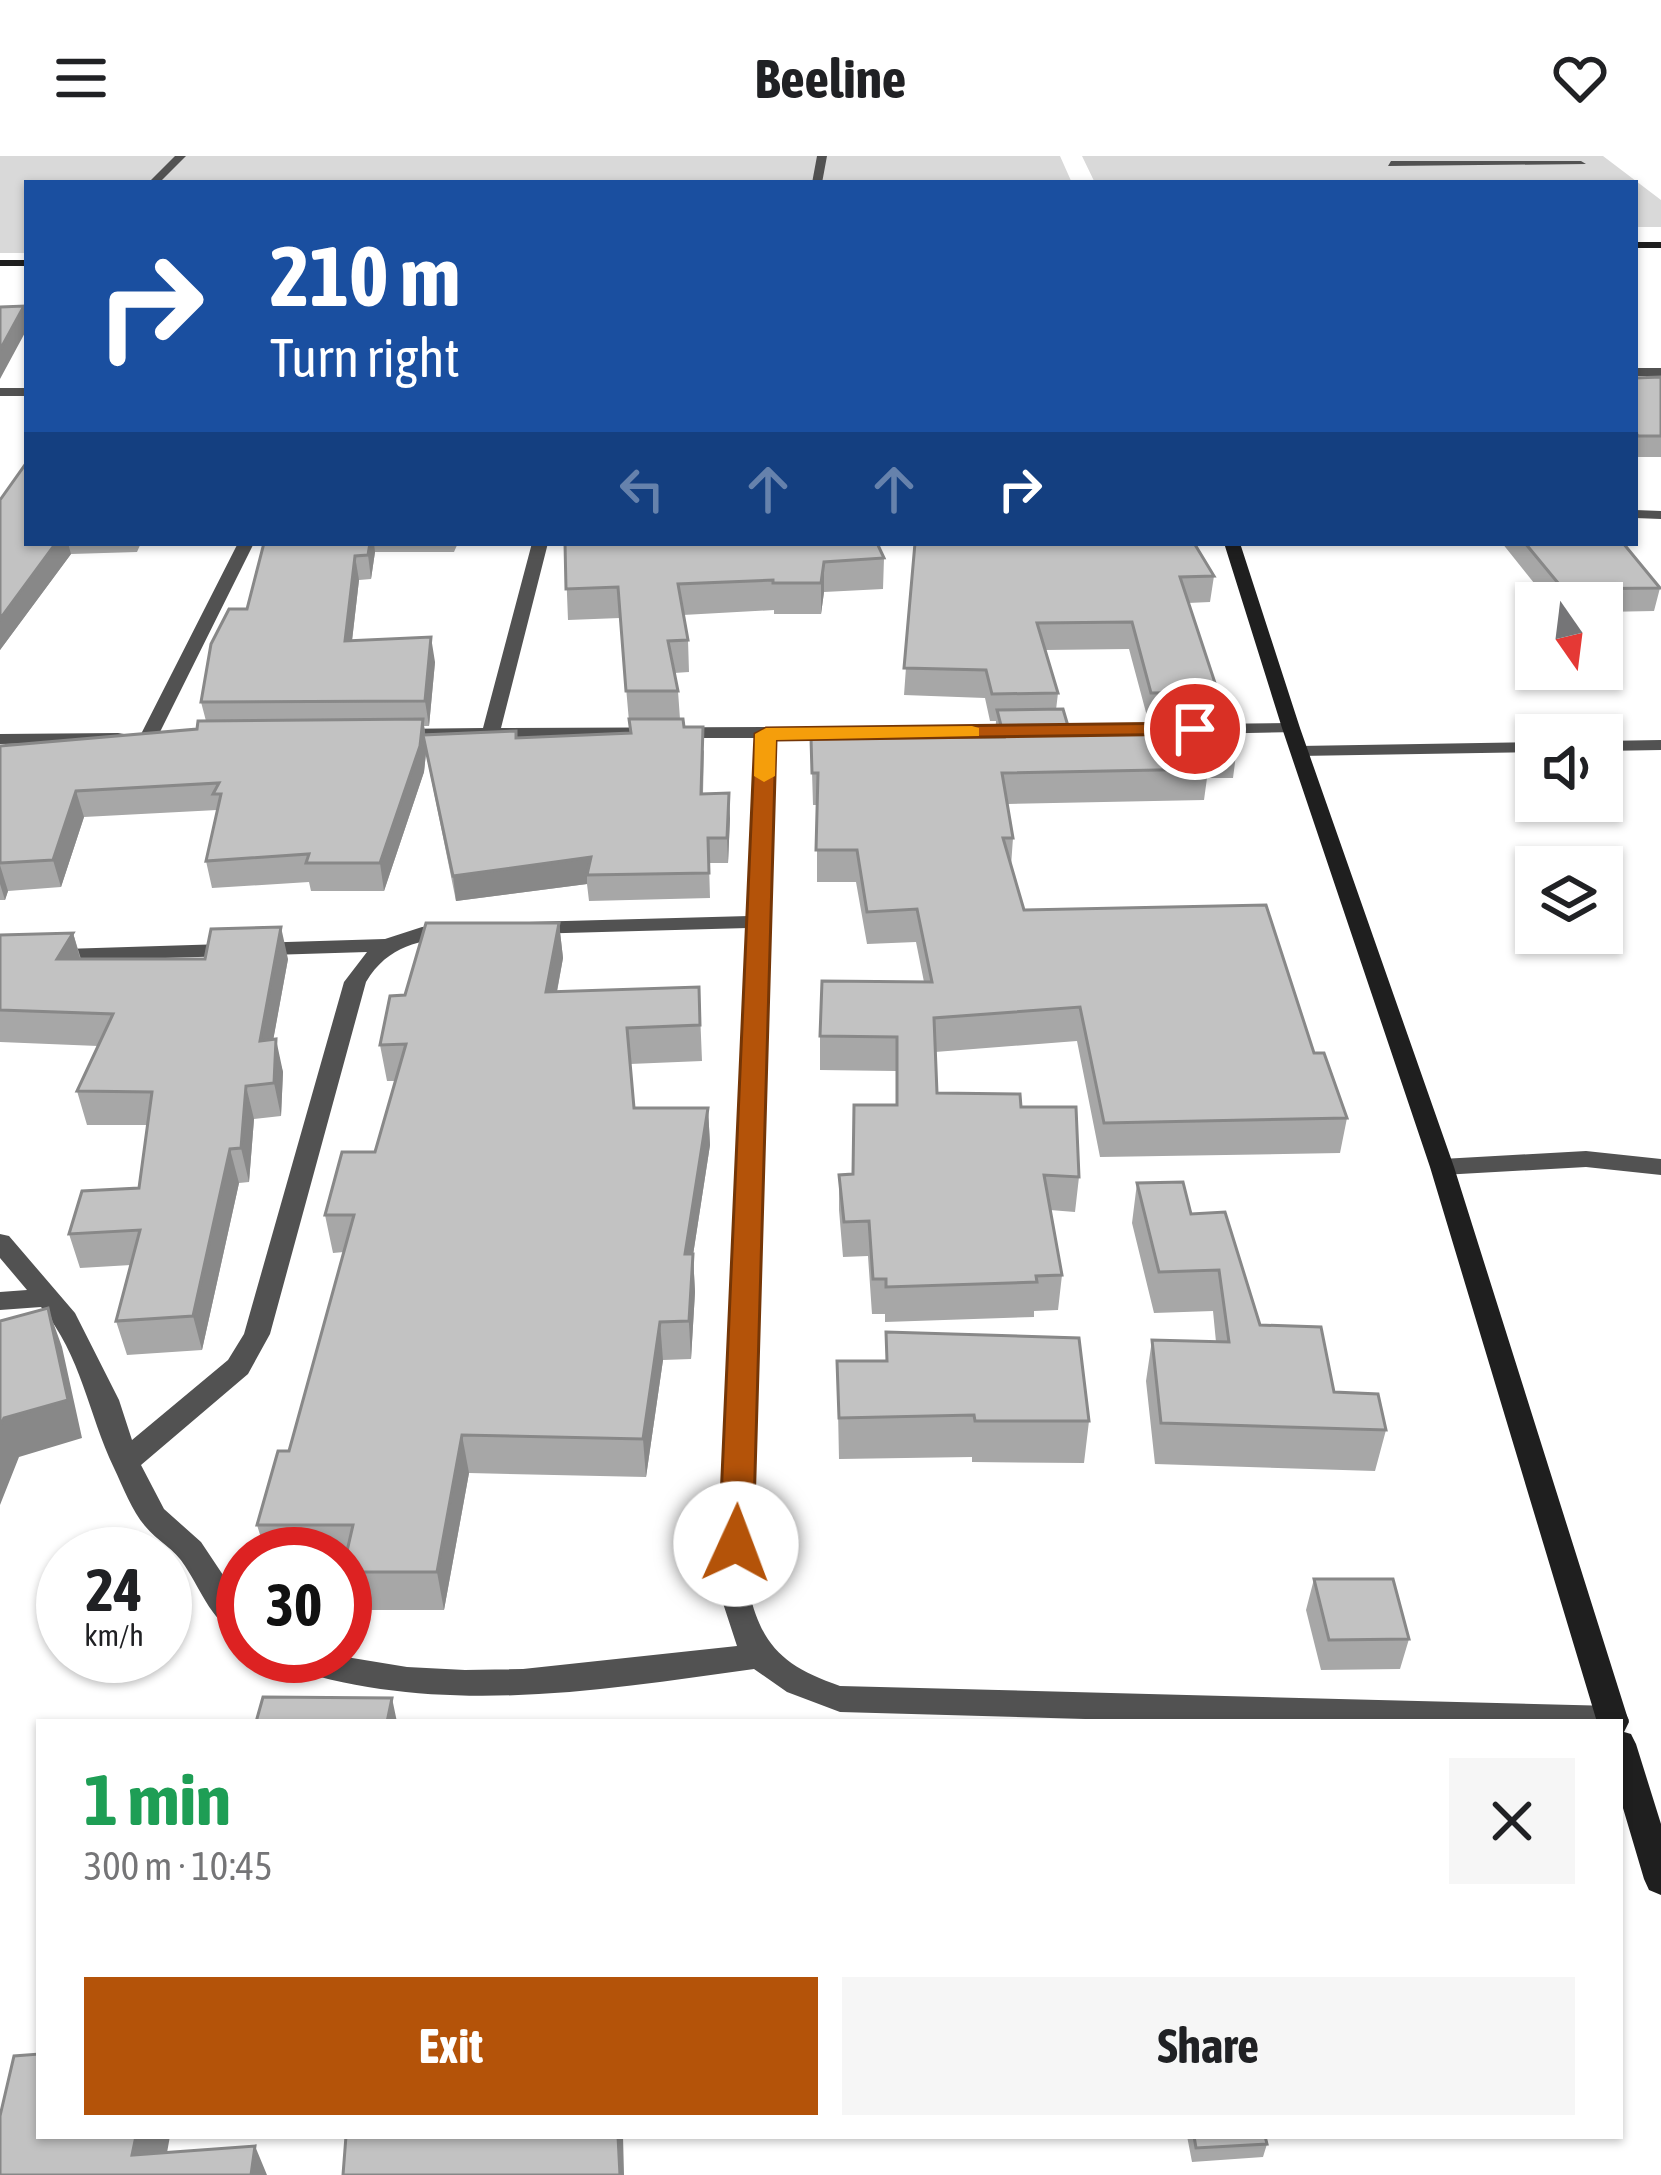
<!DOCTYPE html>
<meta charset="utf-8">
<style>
:root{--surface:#fff;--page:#f6f6f6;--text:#202124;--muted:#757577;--accent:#b45309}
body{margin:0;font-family:"Asap Condensed",sans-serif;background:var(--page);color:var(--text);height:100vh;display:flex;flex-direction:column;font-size:45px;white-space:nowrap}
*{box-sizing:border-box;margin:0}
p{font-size:39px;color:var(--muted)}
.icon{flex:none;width:66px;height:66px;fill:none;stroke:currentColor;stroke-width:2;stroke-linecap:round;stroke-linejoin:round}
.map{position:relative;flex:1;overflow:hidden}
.panel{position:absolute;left:36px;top:1563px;width:1587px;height:420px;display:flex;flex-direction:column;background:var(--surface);border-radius:0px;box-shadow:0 3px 9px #0004}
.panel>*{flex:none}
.banner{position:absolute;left:24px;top:24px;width:1614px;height:366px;border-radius:0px;box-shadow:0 3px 9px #0004;background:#1a4fa0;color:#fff;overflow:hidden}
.needle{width:78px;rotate:166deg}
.tools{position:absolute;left:1515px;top:426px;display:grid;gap:24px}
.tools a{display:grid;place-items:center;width:108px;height:108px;border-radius:0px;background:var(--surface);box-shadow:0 3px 9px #0004;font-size:60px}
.speed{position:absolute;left:36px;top:1371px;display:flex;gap:24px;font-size:60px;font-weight:700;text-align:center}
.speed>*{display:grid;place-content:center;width:156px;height:156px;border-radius:50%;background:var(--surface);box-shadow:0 3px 9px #0004;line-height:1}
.speed small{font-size:30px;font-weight:400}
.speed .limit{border:18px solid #d22;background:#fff;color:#111}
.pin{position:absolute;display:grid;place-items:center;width:102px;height:102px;color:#fff;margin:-51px;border:6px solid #fff;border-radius:50%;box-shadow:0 3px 12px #0007}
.me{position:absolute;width:132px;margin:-66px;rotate:2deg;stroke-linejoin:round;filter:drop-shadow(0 0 9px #0008)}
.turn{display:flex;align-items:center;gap:42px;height:252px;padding:0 48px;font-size:54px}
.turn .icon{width:156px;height:156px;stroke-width:2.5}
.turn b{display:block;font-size:84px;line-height:102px}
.lanes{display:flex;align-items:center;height:114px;padding:0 48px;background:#0003;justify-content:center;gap:60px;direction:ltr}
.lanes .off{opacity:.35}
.round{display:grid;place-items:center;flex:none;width:126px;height:126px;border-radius:0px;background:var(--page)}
.head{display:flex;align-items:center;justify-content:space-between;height:204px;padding:0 48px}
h1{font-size:72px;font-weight:700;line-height:90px;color:#1e9e55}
.cta{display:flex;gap:24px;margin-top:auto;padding:24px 48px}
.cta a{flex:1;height:138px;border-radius:0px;background:var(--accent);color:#fff;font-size:48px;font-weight:700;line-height:138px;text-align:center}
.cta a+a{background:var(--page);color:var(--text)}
header{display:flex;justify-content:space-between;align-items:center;height:156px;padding:0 48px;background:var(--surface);font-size:54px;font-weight:700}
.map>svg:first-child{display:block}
.green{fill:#d9d9d9}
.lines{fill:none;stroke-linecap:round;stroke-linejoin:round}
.lane{fill:#525252;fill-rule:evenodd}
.street{fill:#525252;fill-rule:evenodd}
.secondary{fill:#1f1f1f;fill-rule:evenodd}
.wall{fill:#a7a7a7;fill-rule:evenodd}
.shaded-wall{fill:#888}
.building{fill:#c2c2c2;stroke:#888;stroke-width:3}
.route{fill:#b45309;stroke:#753606;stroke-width:3}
.slow{fill:#f59e0b}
</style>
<header><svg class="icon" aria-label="menu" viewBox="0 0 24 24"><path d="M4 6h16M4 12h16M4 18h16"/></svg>Beeline<svg class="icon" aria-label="heart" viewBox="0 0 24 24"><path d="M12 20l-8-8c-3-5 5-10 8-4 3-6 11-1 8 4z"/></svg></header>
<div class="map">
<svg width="1661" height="2019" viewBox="0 0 1661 2019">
<rect width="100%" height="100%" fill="#fff"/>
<path class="green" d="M0 0H1060L1072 27H27V97H0Z
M1082 0H1603L1661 44V71H1635V27H1095Z"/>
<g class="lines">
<path class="lane" d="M175 0H186L159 27H148Z
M817 0H827L822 27H812Z
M1391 5H1581L1586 8 1388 10Z"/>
<path class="street" d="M1635 212H1661V220H1635Z
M0 232H27V240H0Z
M1635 354 1661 355V363L1635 362Z
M238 387H254L157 582 148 587 142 586 139 582Z
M532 387H548L501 572 1024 570 1033 575 1024 580 775 582 749 1435C762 1492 786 1511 840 1530L1613 1550 1624 1554 1629 1564 1624 1574 1620 1575V1566H1189L840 1556 787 1536 754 1513C596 1535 435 1562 280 1509L275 1500H340L407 1511 465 1514 523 1513 737 1490 719 1435 748 772 529 778 519 772 529 766 749 760 757 582H386V574L392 573 483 572Z
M1291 567 1300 572 1297 576 1202 578 1193 573 1202 568Z
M118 577 124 578V586L0 588V578Z
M1661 584V594L1602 595V585Z
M1536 586V596L1299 600 1290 595 1299 590Z
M452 768 459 770 462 774 459 778C419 786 389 788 366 826L270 1178 248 1218 141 1309 164 1353 201 1386 243 1449V1480C214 1471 201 1434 185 1410 175 1393 157 1385 145 1370 132 1355 123 1331 114 1312 88 1258 82 1200 41 1151L0 1154V1136L27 1134 0 1102V1078L9 1080 75 1157 119 1244 132 1284 228 1204 244 1178 344 826 367 796 0 807V795L385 783 422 771Z
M1586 995 1661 1003V1019L1586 1011 1442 1019 1430 1011 1442 1003Z"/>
<path class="secondary" d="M1635 86H1661V92H1635Z
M0 104H27V110H0Z
M1224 387H1240L1300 572 1454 1011 1629 1566 1624 1576 1631 1578 1636 1588 1661 1668V1739L1649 1734 1644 1723 1620 1642V1566H1597L1430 1011 1282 572Z"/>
</g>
<path class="wall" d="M1661 221V301H1635V222Z
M0 344 27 387H141L137 396 71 398 0 494Z
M264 387H458L454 396H375L371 423 359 424 352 485 435 506 429 570H424L425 578 516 575 517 582 630 577 620 462 568 464 565 387 884 402 883 433 824 436 821 458H774V454L683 459 688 484 689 516 674 517 678 535 680 563 704 595 703 638 730 662 728 707H709L710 742 589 745 587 728 456 745 426 597 424 616 384 735H311L309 726 212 732 206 705 217 654 84 661 61 731 8 735 5 744H0V590L197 573 206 565 201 546 247 453Z
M915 387 1214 420 1210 446 1188 447 1218 536 1216 552 1237 591 1233 622H1207L1204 644 1007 648 1013 682 1011 710 1024 754 1314 897 1347 962 1340 997 1100 1001 1077 885 935 896 937 937 1021 951 1079 1021 1075 1056 1050 1054 1062 1119 1058 1154 1034 1155V1161L885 1166V1158H872L868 1100 843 1101 839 1054V1019L853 1018 896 949V915L820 914V880L924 826 916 786 867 788 856 726H817V649H813L811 582 995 581 996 565H990L985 542 904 539ZM1129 493 1148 564H1155L1154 568 1068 570 1056 554 1058 537 1045 494Z
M1502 387H1623L1660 432 1654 455 1602 456V447H1550Z
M559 767 563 802 557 836 699 831 702 905 630 908 634 952H708L710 989 693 1099 695 1136 691 1203 663 1204 646 1321 469 1317 444 1454H352L345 1427V1398H266L257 1369 289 1295 344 1096 333 1097 325 1059 375 996 396 925H387L380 889 405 839Z
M73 777 81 803H288L273 884 283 916 281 960 254 963 249 1026 239 1027 202 1194 127 1199 116 1165 131 1109 80 1112 69 1078 139 1032 147 969H87L77 935 98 890 0 886V779Z
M1137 1027 1191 1058 1260 1169 1334 1236 1386 1274 1375 1315 1155 1308 1146 1225 1152 1184 1216 1186 1213 1155 1154 1157 1132 1067Z
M886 1176 1089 1265 1084 1307 972 1306V1301L839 1303 837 1205H886Z
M1314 1423 1409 1483 1400 1513 1321 1514 1306 1454Z
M1187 1980H1265L1267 1988 1263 2001 1192 2006Z"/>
<path class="shaded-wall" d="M24 150 27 173 0 223V194Z
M56 387H68L71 398 0 494V463Z
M370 387H374L375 396 371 423 368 399Z
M355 400 359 424 349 510 345 485Z
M824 406V436L821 458V427Z
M431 481 435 506 429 570 425 545Z
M423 563 427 589 423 579 426 597 424 616 384 735 380 707Z
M76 635 84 661 61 731 53 704Z
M729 637 730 662 728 707 727 682Z
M591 701 587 719V728L456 745 453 720Z
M0 709 8 735 5 744 0 728Z
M559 767 563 802 550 872 546 836Z
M281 771 288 803 267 918 260 885Z
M73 777 82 809 57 803Z
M276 883 283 916 281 960 274 927Z
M246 930 254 963 249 1026 241 992Z
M708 952 710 989 693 1099 695 1136 691 1203 685 1098Z
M230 993 239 1027 202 1194 193 1160Z
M48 1152 62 1191 82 1282 19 1301 0 1349V1271Z
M660 1166 663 1204 646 1321 643 1283Z
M462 1279 469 1317 444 1454 437 1416Z
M392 1542 397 1566H387Z
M136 1980H170L163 2019 132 1999Z
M618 1980H623L624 2019H620Z
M255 1990 267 2019H251Z"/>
<path class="building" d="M24 150 0 194V151Z
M1661 221V280H1638L1635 276V222Z
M27 306V387H56L0 463V344Z
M264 387H370L368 399 355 400 345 485 431 481 425 545 201 546 211 488 229 453H247Z
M565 387H877L884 402 824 406 821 427H773V424L678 428 688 484 668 485 678 535H626L618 431 566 433Z
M915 387H1194L1214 420 1180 421 1218 536 1151 537 1132 466 1037 467 1058 537 992 538 986 514 904 512Z
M1525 387H1623L1660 432 1563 433Z
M1224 552 1237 591H1201L1209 613 1002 617 1013 682H1003L1024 754 1266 749 1314 897H1324L1347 962 1104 967 1080 851 934 862 937 937 1020 938 1021 951H1076L1079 1021 1044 1019 1062 1119 1036 1120 1037 1126 886 1131V1123H873L869 1065 844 1066 839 1019 853 1018 854 949H897V881L820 880 822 825 932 826 917 753 867 756 857 694H816L818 617H812L811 582 1004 581 997 554 1063 553 1068 570 1160 568 1156 553Z
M423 563 420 590 380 707H306L309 698 206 705 221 638H213L219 627 76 635 53 704 0 707V590L197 573 198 565Z
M629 563H683L684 571H703L701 638 729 637 727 682H708L709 717 587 719 591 701 453 720 423 579 516 575V582L631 577Z
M426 767H559L546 836 699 831 700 869 627 872 634 952H708L685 1098H693L689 1165 660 1166 643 1283 462 1279 437 1416H345V1404L353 1369H257L278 1295H289L354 1059H325L342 996H375L406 888 380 889 390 840 405 839Z
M281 771 260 885 276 883 274 927 246 930 241 992 230 993 193 1160 116 1165 140 1074 69 1078 82 1035 139 1032 152 936 77 935 113 858 0 854V779L73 777 57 803H205L211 773Z
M1183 1026 1191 1058 1225 1056 1260 1169 1321 1171 1334 1236 1378 1238 1386 1274 1161 1267 1152 1184 1229 1186 1219 1114 1159 1116 1137 1027Z
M48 1152 68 1244 4 1262 0 1271V1165Z
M886 1176 1079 1182 1089 1265H975L974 1259 839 1262 837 1205H887Z
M1314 1423H1393L1409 1483 1329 1484Z
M263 1541 392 1542 387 1566H256Z
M39 1898V1980H136L132 1999 255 1990 251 2019H0V1960L14 1900Z
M346 1980H618L620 2019H343Z
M1194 1980H1265L1267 1988 1196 1992Z"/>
<path class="route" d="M1195 567 1205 573 1202 578 776 584 753 1388 748 1397 736 1401 724 1397 719 1388 755 578 766 572Z"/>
<path class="slow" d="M972 570 979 572V580L776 584 775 620 764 626 754 620 755 578 766 572Z"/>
</svg>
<div class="tools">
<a><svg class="needle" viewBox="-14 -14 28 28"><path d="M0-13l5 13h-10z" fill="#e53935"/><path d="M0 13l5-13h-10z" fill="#757577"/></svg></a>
<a><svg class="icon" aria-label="sound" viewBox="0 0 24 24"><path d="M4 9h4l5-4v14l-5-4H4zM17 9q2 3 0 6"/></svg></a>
<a><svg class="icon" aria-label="layers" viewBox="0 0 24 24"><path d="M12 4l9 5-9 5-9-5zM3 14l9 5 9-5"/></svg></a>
</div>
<div class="speed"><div>24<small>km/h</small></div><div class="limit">30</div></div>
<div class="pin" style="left:1195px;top:573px;background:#d93025"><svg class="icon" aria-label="arrive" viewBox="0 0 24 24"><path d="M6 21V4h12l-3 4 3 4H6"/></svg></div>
<svg class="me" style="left:736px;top:1388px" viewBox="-20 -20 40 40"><circle r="19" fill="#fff"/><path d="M0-13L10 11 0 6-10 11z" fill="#b45309"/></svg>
<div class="banner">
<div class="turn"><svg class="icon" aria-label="right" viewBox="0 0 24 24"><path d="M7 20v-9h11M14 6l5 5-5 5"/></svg><div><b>210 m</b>Turn right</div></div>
<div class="lanes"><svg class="icon off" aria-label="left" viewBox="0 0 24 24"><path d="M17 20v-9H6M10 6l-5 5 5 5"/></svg><svg class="icon off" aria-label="ahead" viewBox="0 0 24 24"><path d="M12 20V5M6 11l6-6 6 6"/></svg><svg class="icon off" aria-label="ahead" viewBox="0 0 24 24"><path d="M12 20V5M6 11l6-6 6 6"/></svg><svg class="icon" aria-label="right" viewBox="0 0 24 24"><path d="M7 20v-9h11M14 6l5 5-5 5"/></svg></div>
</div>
<section class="panel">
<div class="head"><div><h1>1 min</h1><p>300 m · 10:45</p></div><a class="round"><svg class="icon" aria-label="close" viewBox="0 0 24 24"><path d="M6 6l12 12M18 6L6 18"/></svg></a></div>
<div class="cta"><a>Exit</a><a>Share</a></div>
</section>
</div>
